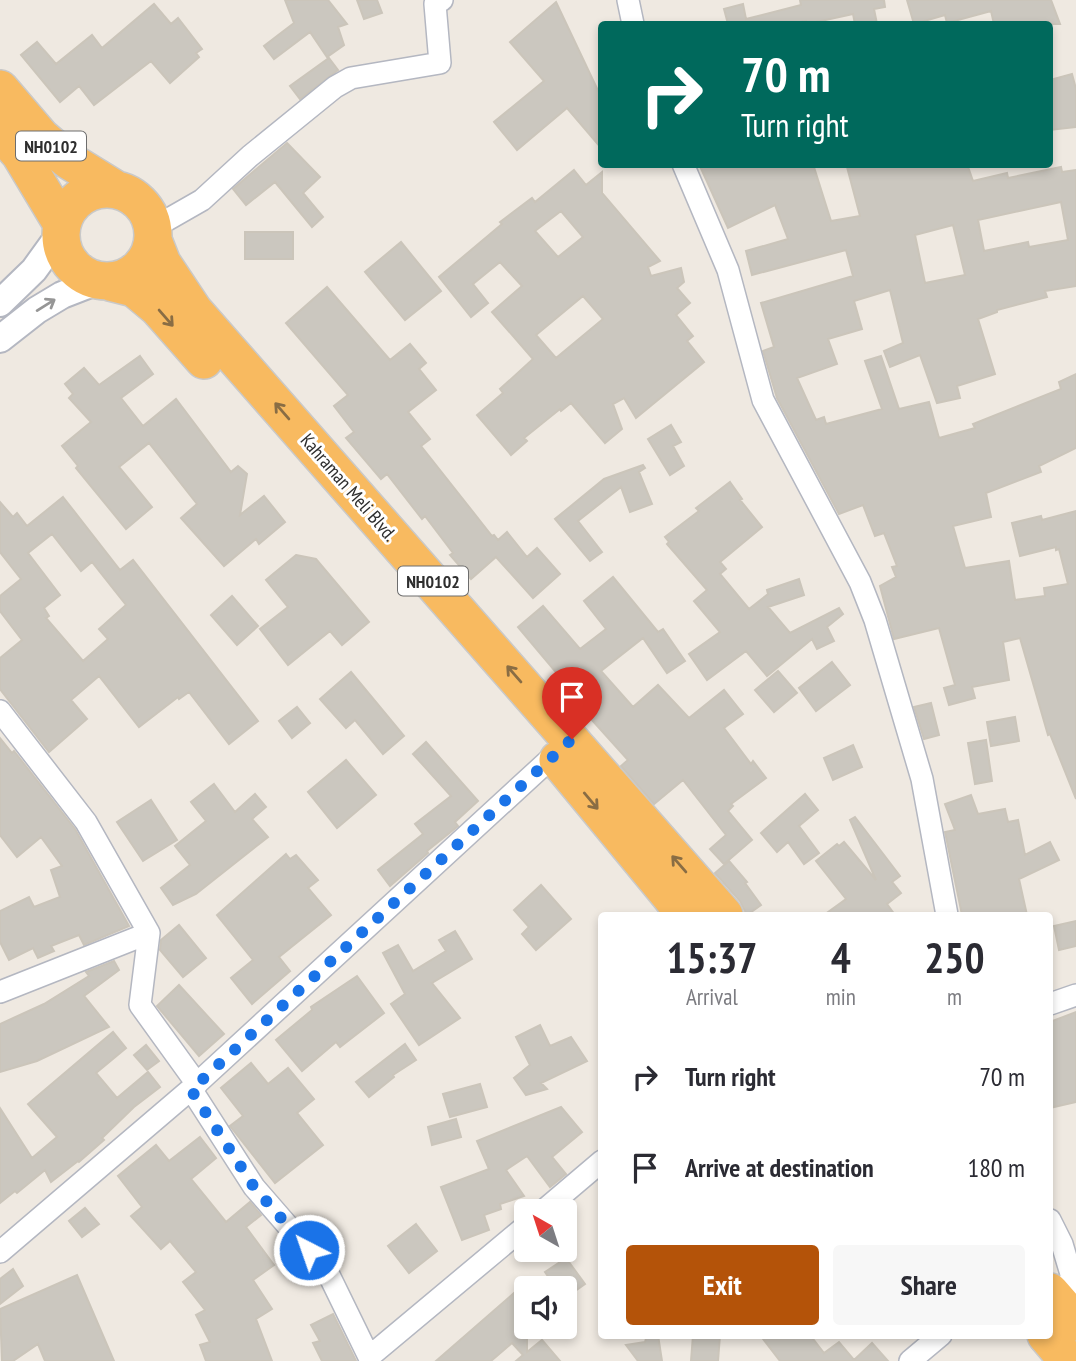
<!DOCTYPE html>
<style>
:root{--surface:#fff;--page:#f7f7f7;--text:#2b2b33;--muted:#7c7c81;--accent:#b45309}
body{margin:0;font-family:"PT Sans Narrow",sans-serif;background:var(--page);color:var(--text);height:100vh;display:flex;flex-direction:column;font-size:26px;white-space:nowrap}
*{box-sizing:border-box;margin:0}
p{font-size:23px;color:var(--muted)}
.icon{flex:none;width:38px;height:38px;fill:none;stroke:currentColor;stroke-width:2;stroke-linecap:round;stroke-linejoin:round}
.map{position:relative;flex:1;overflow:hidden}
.drawer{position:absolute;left:598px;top:912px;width:455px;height:427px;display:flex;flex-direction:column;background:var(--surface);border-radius:7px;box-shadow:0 4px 10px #0003}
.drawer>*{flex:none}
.guide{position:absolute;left:598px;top:21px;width:455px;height:147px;border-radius:7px;box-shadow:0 4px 10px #0003;background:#00695c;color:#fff;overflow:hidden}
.needle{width:46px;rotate:321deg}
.buttons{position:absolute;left:514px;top:1199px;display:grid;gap:14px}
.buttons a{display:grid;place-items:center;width:63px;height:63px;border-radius:7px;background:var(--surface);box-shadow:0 4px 10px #0003;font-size:35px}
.pin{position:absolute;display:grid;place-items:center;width:60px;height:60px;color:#fff;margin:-72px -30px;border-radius:50% 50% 50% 0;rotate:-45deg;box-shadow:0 0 7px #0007}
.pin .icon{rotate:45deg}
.me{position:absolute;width:77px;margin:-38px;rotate:319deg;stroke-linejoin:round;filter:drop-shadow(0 0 5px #0008)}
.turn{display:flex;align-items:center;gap:24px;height:147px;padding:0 28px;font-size:32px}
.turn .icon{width:91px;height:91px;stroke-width:2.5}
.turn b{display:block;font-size:49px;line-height:60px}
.eta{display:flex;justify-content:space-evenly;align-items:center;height:119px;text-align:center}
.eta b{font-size:42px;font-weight:700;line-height:49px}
.button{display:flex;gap:14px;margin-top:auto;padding:14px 28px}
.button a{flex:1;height:80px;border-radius:7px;background:var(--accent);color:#fff;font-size:28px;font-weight:700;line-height:80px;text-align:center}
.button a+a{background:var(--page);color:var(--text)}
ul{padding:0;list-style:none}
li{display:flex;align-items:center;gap:21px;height:91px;padding:0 28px}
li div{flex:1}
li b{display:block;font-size:26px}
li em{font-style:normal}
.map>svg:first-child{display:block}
.building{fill:#cbc7bf;stroke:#cbc5ba;stroke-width:2;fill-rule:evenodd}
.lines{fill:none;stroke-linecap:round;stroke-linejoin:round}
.minor-casing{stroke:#b4b7c1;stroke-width:24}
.tertiary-casing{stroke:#b4b7c1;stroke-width:30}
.trunk-casing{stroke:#c9c9c9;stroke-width:40}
.minor{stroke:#fff;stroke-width:21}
.tertiary{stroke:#fff;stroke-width:26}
.trunk{stroke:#f8ba60;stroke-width:37}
.oneway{stroke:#969696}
.oneway2{stroke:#896d44}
.route{stroke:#1a73e8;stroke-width:12;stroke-dasharray:0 21.6}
.labels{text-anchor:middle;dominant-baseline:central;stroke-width:6;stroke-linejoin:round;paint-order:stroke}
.shield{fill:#fff;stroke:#6d6d6d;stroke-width:2}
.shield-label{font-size:18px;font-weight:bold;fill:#2e2e2e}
.street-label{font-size:19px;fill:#2e2e2e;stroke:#fff}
</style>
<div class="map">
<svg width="1076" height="1361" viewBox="0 0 1076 1361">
<rect width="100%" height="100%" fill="#efe9e1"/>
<path class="building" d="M285 0H328L347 24 338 27 344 45 327 57 310 32 274 59 264 46 294 23Z
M357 0H377L382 13 364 19Z
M800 0H884L885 7 874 9 877 24H855L853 14 807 24 806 21 789 24H728L724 9 743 4 746 19 801 5Z
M907 0H1051L1060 24H994L991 11 947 23 945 15 914 24Z
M556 2 602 99V149L567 108 517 150 494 122 544 81 510 42Z
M154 4 171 24 178 18 202 49 196 53 199 57 170 83 151 61 94 105 79 86 60 102 21 55 37 42 56 64 92 35 102 48Z
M329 58 338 70 300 99 290 86Z
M1072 74 1076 89V127L1050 130V80Z
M287 143 320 177 303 193 323 217 312 227 275 182 246 205 233 189Z
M699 164H813L831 221 860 216 847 167 857 164H967L973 181 1007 173 1008 178 1061 167 1062 172 1076 170V286L1045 291 1047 297 997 310V312L978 319 995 374 957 386 960 398 937 403 920 355 890 367 884 351 903 343 890 290 854 301 862 329 828 339 837 364 797 378 816 420 824 417 826 424 882 409 865 361 881 356 899 409 929 402 939 438 975 428 973 424 1061 389 1059 382 1076 374V448L1039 466 1041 472 986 493 991 517 953 526 965 568 1009 561 1015 600 1045 596 1044 588 1068 584 1059 549 1056 550V547L1020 556 1012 523 1041 516 1042 520 1076 511V799L1050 734 1048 735 1020 638 1003 642 1009 680 972 687 975 698 949 705 944 688 955 685 939 628 894 639 880 586 896 577 892 567 897 566 884 533 875 536 863 505 839 514 777 398 763 351 774 347 761 303 853 276 846 250 752 275 746 251 788 239 775 205 728 228ZM1061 202 1068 240 1029 247 1028 242 984 251 978 220ZM953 225 965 275 925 283 915 235Z
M574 170 586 185 602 172V193L660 261 648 267 651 276 681 268 684 282 677 288 690 303 676 315 693 336 687 341 704 362 636 418 624 398 613 404 622 429 605 443 571 403 561 411 560 409 524 438 527 441 511 455 477 415 503 393 500 389 533 359 492 312 522 286 500 262 473 284 488 303 471 317 439 277 502 224 500 222 532 198 535 202ZM561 211 583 237 558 257 535 231ZM583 296 603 319 556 358 536 335Z
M245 232H293V259H245Z
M401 242 441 291 405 320 365 272Z
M327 287 390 360 410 344 426 363 419 369 436 390 408 412 430 439 421 446 492 536 494 535 498 540 507 532 527 557 537 548 560 574 533 598 496 557 471 579 450 555 453 553 425 516 422 519 387 474 381 479 346 438 354 432 334 406 348 395 286 323Z
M140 356 153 374 121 398 143 426 176 399 231 472 238 466 247 474 240 515 264 496 285 522 259 544 256 539 224 566 181 518 197 504 149 443 119 467 152 507 126 529 76 468 78 466 62 446 91 422 69 398 73 394 65 384 84 368 99 385Z
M671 425 681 442 673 446 684 466 670 475 648 439Z
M643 465 645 468 639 472 652 504 630 512 621 487 578 521 602 552 590 561 555 519 604 479Z
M730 482 742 499 740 500 762 527 720 562 726 569 720 574 749 609 768 594 767 590 799 579 804 595 768 607 790 633 839 608 843 614 827 627 834 641 817 649 812 639 767 676 746 651 707 680 689 654 720 632 694 601 707 590 667 544 669 542 665 537 699 511 696 508Z
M63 497 120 570 133 560 258 721 229 744 189 692 179 699 178 697 139 727 99 676 71 700 87 719 49 752 0 689V658L22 640 0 611V596L21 579 0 552V502L13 517 17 513 27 526ZM52 534 81 571 92 562 126 605 99 629 108 639 83 661 46 618 49 616 44 608 60 595 28 553Z
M296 555 316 559 369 622 342 645 330 631 288 665 260 629 288 607 266 580Z
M613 577 658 632 663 629 685 661 667 673 643 638 601 671 633 707 658 685 689 718 724 690 743 714 724 728 751 764 753 761 766 778 731 804 733 806 728 811 752 840 724 864 710 849 726 835 683 780 654 804 621 766 628 760 573 699 576 696 518 627 543 606 580 649 606 629 584 601Z
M232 596 258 626 237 645 211 615Z
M832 662 850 685 816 711 799 688Z
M778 671 797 693 774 712 755 690Z
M351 672 404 736 383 754 355 720 346 728 320 699Z
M931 703 939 735 924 739 914 707Z
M297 707 310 723 292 738 279 721Z
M1015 717 1019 741 991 746 987 722Z
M0 738 12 753 14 751 75 829 129 926 84 945 79 935 51 946 54 951 38 958 33 948 9 960 0 942V911L29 897 34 907 60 897 51 870 62 866 41 837 17 857 0 835Z
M986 740 992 781 975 784 968 743Z
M426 742 478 801 455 822 458 826 427 851 428 853 390 886 378 870 423 834 415 824 451 796 413 754Z
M853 745 862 767 833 780 824 758Z
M346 760 376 795 337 828 308 792Z
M214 784 235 812 255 794 266 807 252 819 268 837 196 894 173 905 161 888 190 865 175 846 206 821 191 802Z
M805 794 818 810 799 826 819 853 804 864 788 842 777 852 761 833Z
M971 795 978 814 1005 809 1008 822 1018 820 1025 855 1050 842 1059 860 1019 879 1027 915H962L945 832 955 830 945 804Z
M151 800 177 840 143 861 117 822Z
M855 817 900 876 892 882 901 893 887 904 895 915H824L846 899 816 861 837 844 839 846 844 842 876 880 850 820Z
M286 854 290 859 296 855 318 880 308 888 331 915 279 957 290 971 252 1004 231 978 253 960 217 915Z
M729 861 747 882 745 883 761 905 747 915 740 901 715 873Z
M541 885 571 919 536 950 522 934 529 927 514 910Z
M1076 921V946L1059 950 1054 926Z
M179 925 206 958 183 977 160 950 161 940Z
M455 931 472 959 432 983 460 1018 419 1045 391 1004 405 994 383 953 398 945 413 971 446 951 439 940Z
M114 961 119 970 84 996 109 1027 37 1061 0 1072V1024L44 1004 89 976 86 972Z
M357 976 384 1013 340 1047 336 1042 302 1071 276 1040 312 1010 311 1007Z
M179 985 224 1034 199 1056 157 1006Z
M1076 1012V1102L1050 1108V1022Z
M540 1025 550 1046 571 1037 587 1061 541 1083 547 1089 526 1095 514 1078 530 1065 516 1037Z
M113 1032 126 1048 96 1073 117 1098 148 1072 160 1087 134 1107 102 1138 104 1140 79 1162 78 1161 51 1182 45 1170 17 1193 15 1191 0 1203V1108L32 1158 57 1137 28 1104Z
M405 1044 416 1060 393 1075 394 1077 369 1097 356 1082Z
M146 1045 159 1061 147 1070 134 1055Z
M251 1063 268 1084 288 1068 314 1099 297 1113 323 1145 275 1183 230 1126 243 1116 221 1088Z
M480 1084 487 1107 450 1117 443 1094Z
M561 1107 582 1132 552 1157 566 1174 550 1187 527 1156 506 1170 524 1196 500 1204 501 1209 484 1215 489 1230 462 1240 441 1187 489 1169 477 1141Z
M456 1119 461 1137 432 1145 428 1127Z
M200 1137 216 1158 191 1179 226 1222 250 1202 261 1215 246 1227 274 1265 253 1280 272 1309 256 1319 272 1361H206L200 1345 210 1342 196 1315 205 1310 183 1282 196 1272 170 1241 161 1249 131 1216 142 1207 118 1176 156 1145 169 1161Z
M85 1208 99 1224 82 1237 69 1221Z
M416 1224 437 1251 409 1273 388 1246Z
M566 1258 585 1284 565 1298V1288H556L545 1272Z
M13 1269 23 1286 0 1304V1279Z
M77 1275 114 1361H45L38 1344 13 1361H2L0 1309Z
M514 1293 527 1309V1352L542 1340 560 1361H516L523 1355 512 1343 491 1361H436Z
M333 1314 356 1361H322L313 1343 320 1341 311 1325Z
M647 1335H658L662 1361H638L626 1345 645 1342Z
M693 1335H720L718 1361H691Z
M760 1335H810L824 1353 839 1342 854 1360 872 1343 888 1361H780Z"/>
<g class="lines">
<g class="minor-casing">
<path id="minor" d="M628 0 633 24
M683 164 728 270 763 400 860 582 875 620 922 779 947 915
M153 228 202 200 250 156 335 87 351 78 440 63 435 4 442 0
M0 711 86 822 149 933 140 1005 197 1084
M0 992 149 933
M1050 1004 1076 995
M191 1089 254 1187 327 1271 371 1361
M543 1211 602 1161
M1050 1220 1062 1244 1071 1274 1068 1312
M0 1252 191 1089 562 748
M369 1357 527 1225
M910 1361 941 1335"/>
</g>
<g class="tertiary-casing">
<path id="tertiary" d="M0 303 34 270 60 234
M0 339 37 310 62 295 98 281"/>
</g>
<g class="trunk-casing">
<path id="trunk" d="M0 89 41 137 68 160 115 189
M0 131 20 154 62 224
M61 235a46 46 0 1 1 92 0a46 46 0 1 1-92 0Z
M153 240 162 263 194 311 724 915
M110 282 134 288 158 308 204 360
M558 760 686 915
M1050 1292 1076 1322
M1046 1335 1068 1361"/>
</g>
<use href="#minor" class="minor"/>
<use href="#tertiary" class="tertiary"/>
<use href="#trunk" class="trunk"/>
</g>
<defs><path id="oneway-shaft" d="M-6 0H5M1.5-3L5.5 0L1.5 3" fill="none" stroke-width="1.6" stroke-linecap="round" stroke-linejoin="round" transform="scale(1.75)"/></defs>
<use class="oneway" href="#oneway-shaft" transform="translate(46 305) rotate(-32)"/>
<g class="oneway2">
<use href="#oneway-shaft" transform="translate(166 318) rotate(49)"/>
<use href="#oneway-shaft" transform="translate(282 411) rotate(-131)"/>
<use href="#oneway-shaft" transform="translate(514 674) rotate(-131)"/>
<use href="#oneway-shaft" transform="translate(591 801) rotate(50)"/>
<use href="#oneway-shaft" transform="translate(679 864) rotate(-131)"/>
</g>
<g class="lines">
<path class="route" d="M309 1250 254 1187 191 1090 572 739"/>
</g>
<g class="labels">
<g class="shield">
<rect x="16" y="131.5" width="70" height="29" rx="5"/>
<rect x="398" y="566.5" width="70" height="29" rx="5"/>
</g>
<g class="shield-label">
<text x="51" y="146">NH0102</text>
<text x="433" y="581">NH0102</text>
</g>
<g class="street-label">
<text transform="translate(349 487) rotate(49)">Kahraman Meli Blvd.</text>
</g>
</g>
</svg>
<div class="buttons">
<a><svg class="needle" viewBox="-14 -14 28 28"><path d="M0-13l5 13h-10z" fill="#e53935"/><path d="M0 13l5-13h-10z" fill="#7c7c81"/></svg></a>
<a><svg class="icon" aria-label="sound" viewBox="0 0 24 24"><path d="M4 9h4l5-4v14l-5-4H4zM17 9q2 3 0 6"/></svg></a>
</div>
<div class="pin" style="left:572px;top:739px;background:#d93025"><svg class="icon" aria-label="arrive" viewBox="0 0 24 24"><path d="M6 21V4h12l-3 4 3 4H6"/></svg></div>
<svg class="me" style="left:309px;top:1250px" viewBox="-20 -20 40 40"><circle r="17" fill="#1a73e8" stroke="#fff" stroke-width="3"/><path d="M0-11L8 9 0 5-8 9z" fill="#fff"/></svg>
<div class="guide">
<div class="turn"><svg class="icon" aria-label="right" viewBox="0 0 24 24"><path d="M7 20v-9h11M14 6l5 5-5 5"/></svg><div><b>70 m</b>Turn right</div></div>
</div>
<section class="drawer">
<div class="eta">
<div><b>15:37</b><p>Arrival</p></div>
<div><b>4</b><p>min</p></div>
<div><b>250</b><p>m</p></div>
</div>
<ul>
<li><svg class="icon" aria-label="right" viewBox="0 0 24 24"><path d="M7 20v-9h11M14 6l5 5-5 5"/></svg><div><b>Turn right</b></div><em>70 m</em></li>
<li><svg class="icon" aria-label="arrive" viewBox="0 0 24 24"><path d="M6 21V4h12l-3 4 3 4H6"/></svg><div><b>Arrive at destination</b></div><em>180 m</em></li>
</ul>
<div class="button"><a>Exit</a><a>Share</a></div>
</section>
</div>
